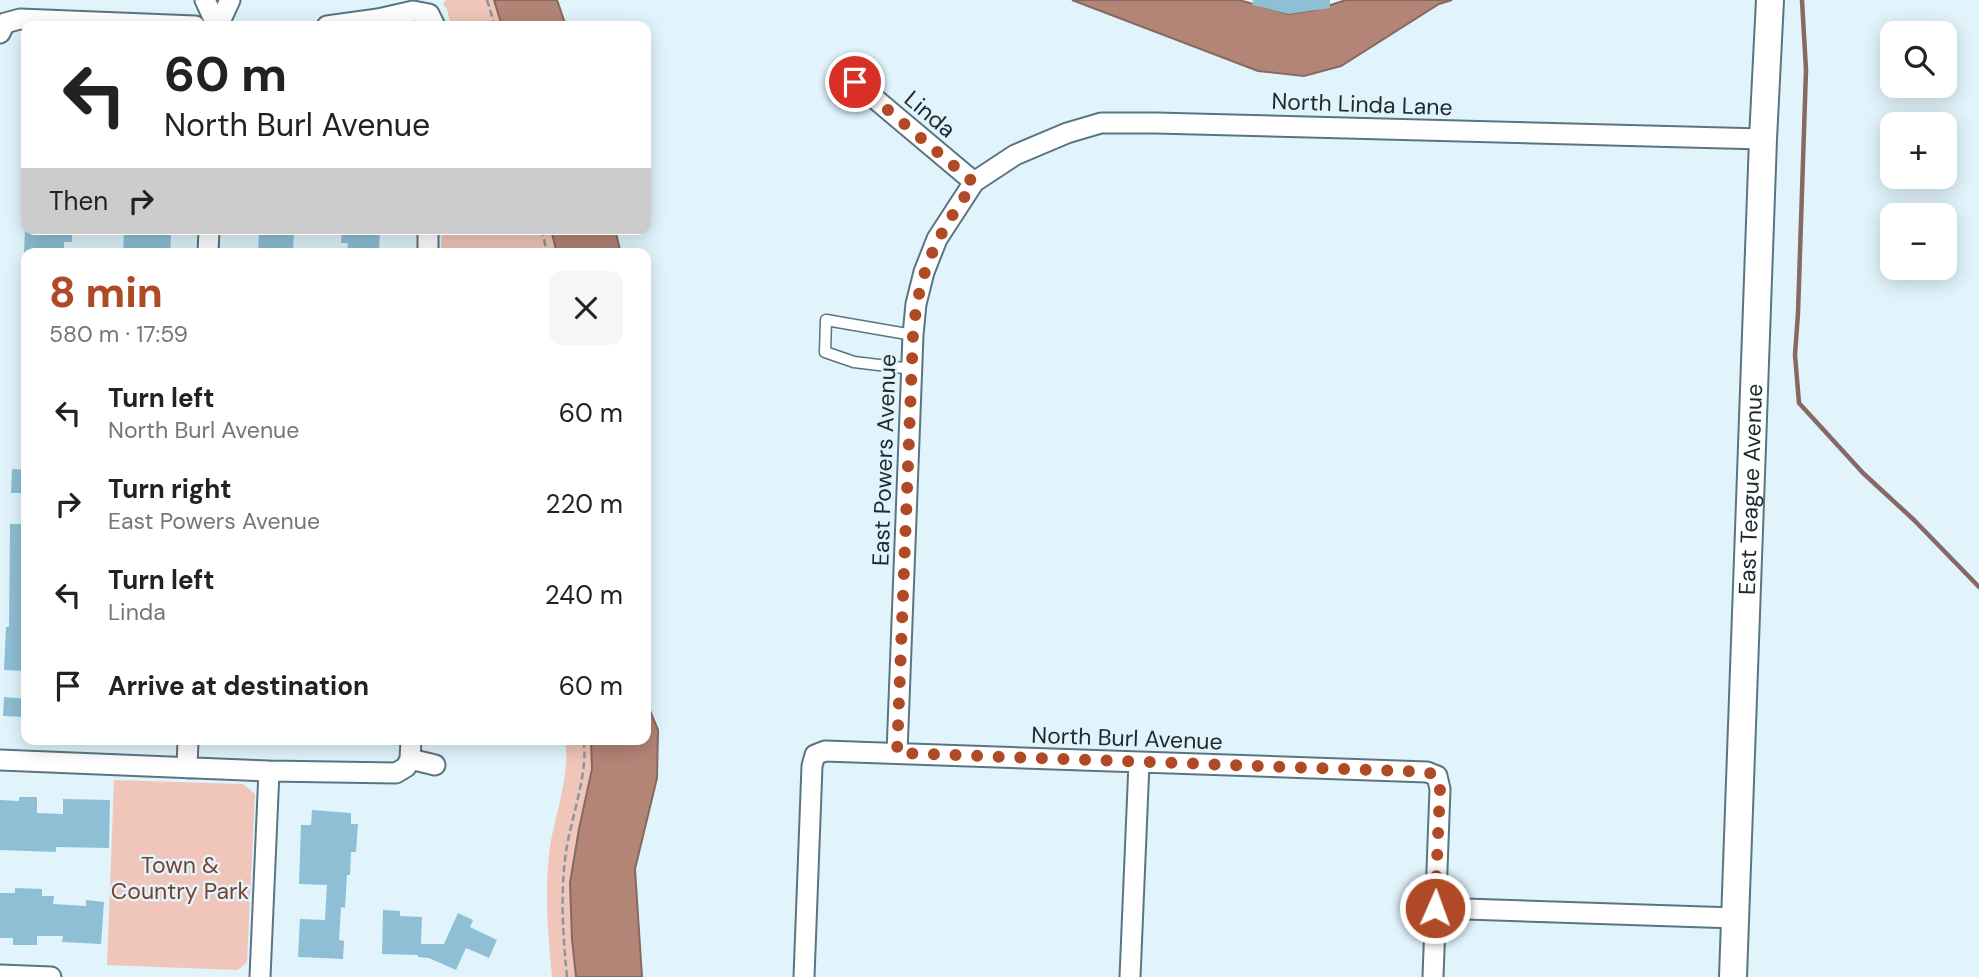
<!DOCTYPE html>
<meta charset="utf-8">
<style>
:root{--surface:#fff;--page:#f6f6f6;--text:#222;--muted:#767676;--accent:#b04925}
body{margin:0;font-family:"DM Sans",sans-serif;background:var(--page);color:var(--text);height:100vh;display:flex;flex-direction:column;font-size:26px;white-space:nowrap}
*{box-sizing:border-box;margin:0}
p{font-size:23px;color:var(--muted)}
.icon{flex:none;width:38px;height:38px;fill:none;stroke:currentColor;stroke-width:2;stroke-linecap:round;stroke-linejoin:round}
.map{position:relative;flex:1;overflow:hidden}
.panel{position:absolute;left:21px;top:248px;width:630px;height:497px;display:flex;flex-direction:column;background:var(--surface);border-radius:14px;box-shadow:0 4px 18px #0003}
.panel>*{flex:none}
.hud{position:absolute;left:21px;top:21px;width:630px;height:214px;border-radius:14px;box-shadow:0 4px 18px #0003;background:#fff;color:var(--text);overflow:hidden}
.buttons{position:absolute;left:1880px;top:21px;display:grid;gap:14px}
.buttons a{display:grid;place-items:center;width:77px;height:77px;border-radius:14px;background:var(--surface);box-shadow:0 4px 18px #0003;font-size:35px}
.pin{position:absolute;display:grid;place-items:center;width:60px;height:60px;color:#fff;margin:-30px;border:4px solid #fff;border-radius:50%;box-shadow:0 2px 7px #0007}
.me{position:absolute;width:77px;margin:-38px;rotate:2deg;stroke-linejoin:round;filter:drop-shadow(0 0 5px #0008)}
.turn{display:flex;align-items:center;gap:24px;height:147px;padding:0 28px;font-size:32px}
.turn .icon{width:91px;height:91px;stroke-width:2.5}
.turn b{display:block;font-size:49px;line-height:60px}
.then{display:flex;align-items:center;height:66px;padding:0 28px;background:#0003;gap:14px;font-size:26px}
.round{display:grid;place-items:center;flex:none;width:74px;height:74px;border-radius:14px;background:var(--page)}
.summary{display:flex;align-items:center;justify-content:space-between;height:119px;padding:0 28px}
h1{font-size:42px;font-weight:800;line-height:52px;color:var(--accent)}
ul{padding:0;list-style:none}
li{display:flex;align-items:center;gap:21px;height:91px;padding:0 28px}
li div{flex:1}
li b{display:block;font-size:26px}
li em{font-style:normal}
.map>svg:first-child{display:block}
.green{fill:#efc6b9}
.water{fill:#b38577;stroke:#866961;stroke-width:2}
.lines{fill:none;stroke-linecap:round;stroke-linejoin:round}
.stream{stroke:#866961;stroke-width:4.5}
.building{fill:#8ebfd5}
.lane-casing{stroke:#597582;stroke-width:13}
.street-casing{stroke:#597582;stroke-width:23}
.secondary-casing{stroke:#597582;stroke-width:30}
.path{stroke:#87979e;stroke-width:2.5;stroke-dasharray:7 3.5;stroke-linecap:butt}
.lane{stroke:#fff;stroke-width:10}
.street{stroke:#fff;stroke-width:19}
.secondary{stroke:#fff;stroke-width:26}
.route{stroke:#b04925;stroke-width:12;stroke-dasharray:0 21.6}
.labels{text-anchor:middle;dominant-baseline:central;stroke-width:5;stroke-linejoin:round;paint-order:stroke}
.street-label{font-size:23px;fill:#1d292e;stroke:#e1f4fc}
.park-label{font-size:23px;fill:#7d402c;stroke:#e1f4fc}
</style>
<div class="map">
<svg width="1979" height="977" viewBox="0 0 1979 977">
<rect width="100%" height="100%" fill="#e1f4fc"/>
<path class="green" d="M446 0H494L502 26H451L447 9 443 4Z
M442 229H551L557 254H441Z
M565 740H591L592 769 579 829 570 883 572 939 576 977H552C548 934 544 890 550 847 555 814 571 773 565 740Z
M114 780 243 784 255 794 247 962 238 970 107 965Z"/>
<path class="water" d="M494 0H557L566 26H502Z
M1072 0H1239L1289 14 1315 10 1346 0H1452L1439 4 1341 66 1304 76 1258 71Z
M551 229H615L621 254H557Z
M646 701 658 730 657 778 635 869 642 977H576L572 939 570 883 579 829 592 769 591 740H646Z"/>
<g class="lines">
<path class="stream" d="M1802 0 1806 70 1798 313 1795 355 1799 403 1863 473 1914 520 1979 587"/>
</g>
<path class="building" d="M1253 0H1330V8L1289 14 1252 5Z
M25 229H72V242H64V254H24Z
M259 229H294L293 254H258Z
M342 229H380L379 254H347L348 243H341Z
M124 232 171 235 170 254H123Z
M12 469 26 470V493H11Z
M10 524H26V671L4 670 6 627H9Z
M4 697 26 699V717L3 716Z
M19 797H37V813L63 814V799L110 800 109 848 56 847V852L0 850V800L19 801Z
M312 810 351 813V824H358L356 852H351L350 875H347L345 908 341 907 339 940 344 941 343 959 298 957 300 919 325 920 327 885 299 884 301 825H311Z
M15 888 42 889V896H54L53 904 86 906V900L104 902 101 944 62 942 63 936H37V945H13V938H0V893H15Z
M383 910 400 911V916L422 917 421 944H444L458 913 473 920 470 927 497 940 489 958 466 948 456 970 429 958 418 957V955L382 954Z"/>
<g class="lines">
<g class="lane-casing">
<path id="lane" d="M912 369 854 362 825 352 826 320 913 335"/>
</g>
<g class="street-casing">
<path id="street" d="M205 0 217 26
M218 26 230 0
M327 26 378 19 413 11 429 14 435 26
M0 33 5 23 20 19 195 26
M855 82 974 182
M208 254 209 229
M428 254V229
M897 753 913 335 916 304 924 272 937 239 974 182 1015 155 1067 133 1101 123H1156L1763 139
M410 759 411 740
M0 760 269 771 396 773 406 767 410 759 435 765
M187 768 188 740
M1435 908 1735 918
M0 975 51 977
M260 977 269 771
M804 977 812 766 815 755 825 751 1427 772 1437 776 1440 789 1433 977
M1130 977 1139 763"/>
</g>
<g class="secondary-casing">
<g id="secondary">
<path id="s1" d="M1733 977 1763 139 1770 0"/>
</g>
</g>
<path class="path" d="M487 0 495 26
M542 229 547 254
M567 977C563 935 560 894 566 852 570 822 590 767 583 740"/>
<use href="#lane" class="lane"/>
<use href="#street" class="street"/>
<use href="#secondary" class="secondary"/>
</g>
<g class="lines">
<path class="route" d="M855 82 974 183C936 237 919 269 913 335L897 753 1427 772 1437 776 1440 789 1435 908"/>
</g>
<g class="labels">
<g class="street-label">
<text transform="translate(1362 104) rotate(2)">North Linda Lane</text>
<text transform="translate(930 114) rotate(40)">Linda</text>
<text transform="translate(884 460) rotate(-88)">East Powers Avenue</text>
<text stroke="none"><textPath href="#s1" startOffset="488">East Teague Avenue</textPath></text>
<text transform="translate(1127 738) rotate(2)">North Burl Avenue</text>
</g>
<g class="park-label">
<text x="180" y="865">Town &amp;<tspan x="180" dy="26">Country Park</tspan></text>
</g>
</g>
</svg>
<div class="buttons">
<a><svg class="icon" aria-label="search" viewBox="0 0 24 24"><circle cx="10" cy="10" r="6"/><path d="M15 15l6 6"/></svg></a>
<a>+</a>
<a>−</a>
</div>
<div class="pin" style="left:855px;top:82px;background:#d93025"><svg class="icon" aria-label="arrive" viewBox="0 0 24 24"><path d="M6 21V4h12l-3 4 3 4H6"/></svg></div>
<svg class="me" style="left:1435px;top:908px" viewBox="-20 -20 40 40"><circle r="17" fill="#b04925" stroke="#fff" stroke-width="3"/><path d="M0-11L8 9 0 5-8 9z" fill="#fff"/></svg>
<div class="hud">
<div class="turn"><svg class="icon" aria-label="left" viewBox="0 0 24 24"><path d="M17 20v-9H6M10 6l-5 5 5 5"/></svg><div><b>60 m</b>North Burl Avenue</div></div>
<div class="then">Then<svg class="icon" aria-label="right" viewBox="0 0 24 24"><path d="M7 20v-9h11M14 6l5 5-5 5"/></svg></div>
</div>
<section class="panel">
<div class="summary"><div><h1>8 min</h1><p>580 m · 17:59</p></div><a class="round"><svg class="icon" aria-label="close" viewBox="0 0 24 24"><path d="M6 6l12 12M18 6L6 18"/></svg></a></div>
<ul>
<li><svg class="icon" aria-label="left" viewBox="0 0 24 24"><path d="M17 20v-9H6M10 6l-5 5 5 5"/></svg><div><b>Turn left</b><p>North Burl Avenue</p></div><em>60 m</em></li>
<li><svg class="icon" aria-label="right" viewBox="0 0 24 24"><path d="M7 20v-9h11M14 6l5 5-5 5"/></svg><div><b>Turn right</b><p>East Powers Avenue</p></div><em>220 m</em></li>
<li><svg class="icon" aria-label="left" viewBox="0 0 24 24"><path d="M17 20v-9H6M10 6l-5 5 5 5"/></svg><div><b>Turn left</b><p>Linda</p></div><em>240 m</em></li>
<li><svg class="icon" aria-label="arrive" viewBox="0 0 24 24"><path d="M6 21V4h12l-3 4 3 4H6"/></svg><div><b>Arrive at destination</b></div><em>60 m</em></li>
</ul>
</section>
</div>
